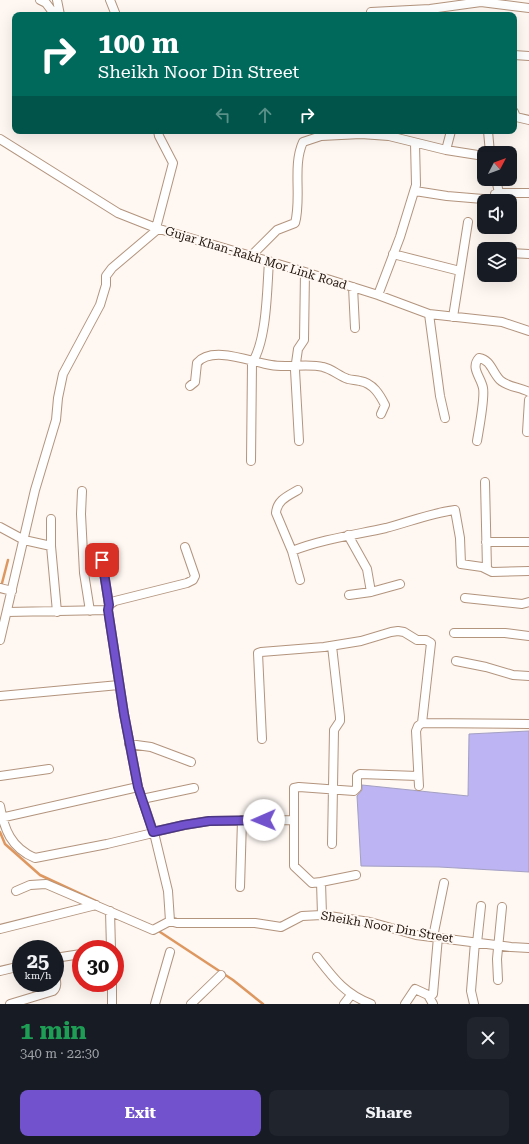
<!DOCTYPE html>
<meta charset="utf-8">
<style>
:root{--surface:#171b24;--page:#20242c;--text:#f1f3f6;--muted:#9ea1a6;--accent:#7253cd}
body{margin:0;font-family:"Roboto Serif",serif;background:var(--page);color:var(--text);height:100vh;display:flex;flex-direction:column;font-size:15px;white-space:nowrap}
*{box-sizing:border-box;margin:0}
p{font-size:13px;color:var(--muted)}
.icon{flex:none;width:22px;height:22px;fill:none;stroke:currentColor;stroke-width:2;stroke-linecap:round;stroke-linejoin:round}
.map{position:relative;height:1004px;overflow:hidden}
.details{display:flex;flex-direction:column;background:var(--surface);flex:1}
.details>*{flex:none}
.top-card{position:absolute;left:12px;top:12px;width:505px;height:122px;border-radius:8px;box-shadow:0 4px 16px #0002;background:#00695c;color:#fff;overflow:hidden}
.needle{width:26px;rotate:49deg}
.tools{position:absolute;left:477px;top:146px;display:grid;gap:8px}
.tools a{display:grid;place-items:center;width:40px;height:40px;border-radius:8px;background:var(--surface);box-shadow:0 4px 16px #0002;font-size:20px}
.speed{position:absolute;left:12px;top:940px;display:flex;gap:8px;font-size:20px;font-weight:700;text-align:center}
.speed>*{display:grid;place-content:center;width:52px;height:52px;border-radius:50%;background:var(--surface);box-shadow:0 4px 16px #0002;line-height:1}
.speed small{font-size:10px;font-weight:400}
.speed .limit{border:6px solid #d22;background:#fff;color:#111}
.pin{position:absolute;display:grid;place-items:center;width:34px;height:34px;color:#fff;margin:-17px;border-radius:8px;box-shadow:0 2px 6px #0006}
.me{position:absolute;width:44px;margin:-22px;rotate:269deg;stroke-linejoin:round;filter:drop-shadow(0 0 3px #0008)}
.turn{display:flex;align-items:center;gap:14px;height:84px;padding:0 20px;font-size:18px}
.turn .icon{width:52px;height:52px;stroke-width:2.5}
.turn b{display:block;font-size:28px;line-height:34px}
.lanes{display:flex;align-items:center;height:38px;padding:0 20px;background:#0003;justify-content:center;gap:20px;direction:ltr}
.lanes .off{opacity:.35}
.round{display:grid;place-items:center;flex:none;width:42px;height:42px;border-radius:8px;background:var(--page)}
.head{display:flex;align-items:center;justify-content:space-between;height:68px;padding:0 20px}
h1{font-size:24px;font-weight:700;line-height:30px;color:#1e9e55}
.action{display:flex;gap:8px;margin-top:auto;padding:8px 20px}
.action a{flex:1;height:46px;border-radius:8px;background:var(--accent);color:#fff;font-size:16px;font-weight:700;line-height:46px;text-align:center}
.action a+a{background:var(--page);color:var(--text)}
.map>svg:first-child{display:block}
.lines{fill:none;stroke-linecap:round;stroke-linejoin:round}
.stream{stroke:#dd975f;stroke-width:2.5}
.building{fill:#bcb4f3;stroke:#a4a0c2}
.minor-casing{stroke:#b3947d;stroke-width:10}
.minor{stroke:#fff;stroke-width:8}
.route-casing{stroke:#4a3685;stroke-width:10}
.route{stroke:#7253cd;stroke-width:7}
.labels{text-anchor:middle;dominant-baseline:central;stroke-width:4;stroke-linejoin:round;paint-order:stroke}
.street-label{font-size:12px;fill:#20140b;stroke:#fef7f2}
</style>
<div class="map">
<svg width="529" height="1004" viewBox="0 0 529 1004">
<rect width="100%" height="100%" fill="#fef7f2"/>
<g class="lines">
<path class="stream" d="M1 587 8 560
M0 832 5 844 40 875 98 902
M157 930 233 980 263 1004"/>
</g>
<path class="building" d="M529 731V872L439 867 361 866 357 796 362 790V785L468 796 469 734Z"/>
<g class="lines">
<g class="minor-casing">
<path id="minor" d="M40 0 46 3 55 15
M57 0 60 15
M110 0 116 15
M371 12 430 9 481 2 529 8
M514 55 529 56
M514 112 516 117 529 120
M488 131 490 153
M0 139 118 213 156 228 305 272 378 295 429 314 502 322 529 331
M446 150 451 131
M496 179 499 193
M415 191 447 196 495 200
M495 201V194L499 193H529
M156 228 173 163 159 136 158 131
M510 253 529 254
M393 254 460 271
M251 256 277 230 295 223C302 198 292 166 303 142L321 136 361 134 389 136 446 150 484 156
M353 287 355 328
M378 295 400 237 416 185 415 143
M429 314 440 396 445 418
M453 317 468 222
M190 386 195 382 197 363C212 345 251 362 271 365 287 368 308 363 323 367 332 369 339 376 348 379 352 380 356 380 360 381 373 383 380 395 385 405L381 414
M527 432 529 400
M299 441 295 370 298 349 304 340 305 272
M477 441C479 429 485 398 483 388 481 377 470 368 479 358 491 360 492 372 500 380 507 387 520 387 529 392
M251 461 252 363C267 340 267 289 269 261
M485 482 487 569
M298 490C288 496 277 500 276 513L292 551 300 580
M82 491 81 514 84 573 90 611
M51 519V546L57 612
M0 527 24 540 51 546
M348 535 367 569 371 592
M486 542H529
M292 551C323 539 354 535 386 528 409 522 431 513 455 510L460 538 461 564 482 567 492 572 529 571
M102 560 109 605 108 610 124 714 138 787 155 837 168 891 170 921 177 923H255L281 927 302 916 322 915 370 922 416 935 511 947 529 948
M0 588 12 591
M349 595 371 592 400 584
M465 598 522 604 529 602
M109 605 115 601 187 583 193 580 195 576 185 547
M7 612 108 610
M454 633H505L529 636
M0 640 35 490 56 420 58 398 63 374 100 305 106 285V276L112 268 158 229
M332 646 340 717V721L334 730 332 844
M456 661 486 667 513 675 529 676
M0 696 119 685
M262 739 258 653 261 652 324 647 361 641 391 632 398 631 404 632 417 640H426L431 643 422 723
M129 744 151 747 191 762
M0 776 49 769
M419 786 416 731 418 726 422 723 529 724
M142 799 194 788
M0 806C4 829 11 848 35 858L107 844 153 833
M0 818 138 787
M153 832 184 825 209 821 294 820
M321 882 356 875
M240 887 242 820
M16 891 30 885 46 884 153 930 170 921
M110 911 111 949
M322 915 321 882 312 883 294 866V788L299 787 354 791 357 788V776L360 774 418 776
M0 929 96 905
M433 937 444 883
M477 943 481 906
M317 957C334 979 345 994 371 1004
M55 958 81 954
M0 971 21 966
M498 980 497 959 502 907
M112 983V1004
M430 997 433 994 438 937
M10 1004 53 991C58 987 56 980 55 974
M155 1004 170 952
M191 1004 221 975
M344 1004 351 995
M405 1004 415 989 428 995 433 1004
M474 1004 471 991 475 942"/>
</g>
<use href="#minor" class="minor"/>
</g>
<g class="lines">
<g class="route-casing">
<path id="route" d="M102 560 109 605 108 610 124 714 138 787 153 832 184 825 209 821 264 820"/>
</g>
<use href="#route" class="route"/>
</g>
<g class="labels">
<g class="street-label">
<text transform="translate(256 258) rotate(17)">Gujar Khan-Rakh Mor Link Road</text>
<text transform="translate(387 927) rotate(10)">Sheikh Noor Din Street</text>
</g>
</g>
</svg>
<div class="tools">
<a><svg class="needle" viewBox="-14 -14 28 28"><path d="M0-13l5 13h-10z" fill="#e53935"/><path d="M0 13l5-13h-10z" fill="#9ea1a6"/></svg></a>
<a><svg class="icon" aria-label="sound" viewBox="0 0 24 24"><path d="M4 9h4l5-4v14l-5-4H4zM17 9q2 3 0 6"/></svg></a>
<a><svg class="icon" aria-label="layers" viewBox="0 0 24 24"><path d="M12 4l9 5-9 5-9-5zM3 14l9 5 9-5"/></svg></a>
</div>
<div class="speed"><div>25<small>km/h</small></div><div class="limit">30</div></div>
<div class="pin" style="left:102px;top:560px;background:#d93025"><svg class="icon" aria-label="arrive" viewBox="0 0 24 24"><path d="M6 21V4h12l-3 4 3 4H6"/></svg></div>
<svg class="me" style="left:264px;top:820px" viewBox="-20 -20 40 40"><circle r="19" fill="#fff"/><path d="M0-13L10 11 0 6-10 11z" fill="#7253cd"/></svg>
<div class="top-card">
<div class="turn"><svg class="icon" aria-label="right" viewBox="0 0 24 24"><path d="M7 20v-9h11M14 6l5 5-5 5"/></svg><div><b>100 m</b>Sheikh Noor Din Street</div></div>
<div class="lanes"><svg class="icon off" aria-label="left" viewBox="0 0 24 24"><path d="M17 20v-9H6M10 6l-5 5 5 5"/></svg><svg class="icon off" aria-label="ahead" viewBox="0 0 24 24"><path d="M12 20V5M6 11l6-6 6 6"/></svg><svg class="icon" aria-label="right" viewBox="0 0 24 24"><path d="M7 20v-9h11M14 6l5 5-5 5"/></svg></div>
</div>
</div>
<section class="details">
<div class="head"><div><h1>1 min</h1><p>340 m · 22:30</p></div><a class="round"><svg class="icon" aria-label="close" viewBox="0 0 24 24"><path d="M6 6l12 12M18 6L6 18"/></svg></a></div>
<div class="action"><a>Exit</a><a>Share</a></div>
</section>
